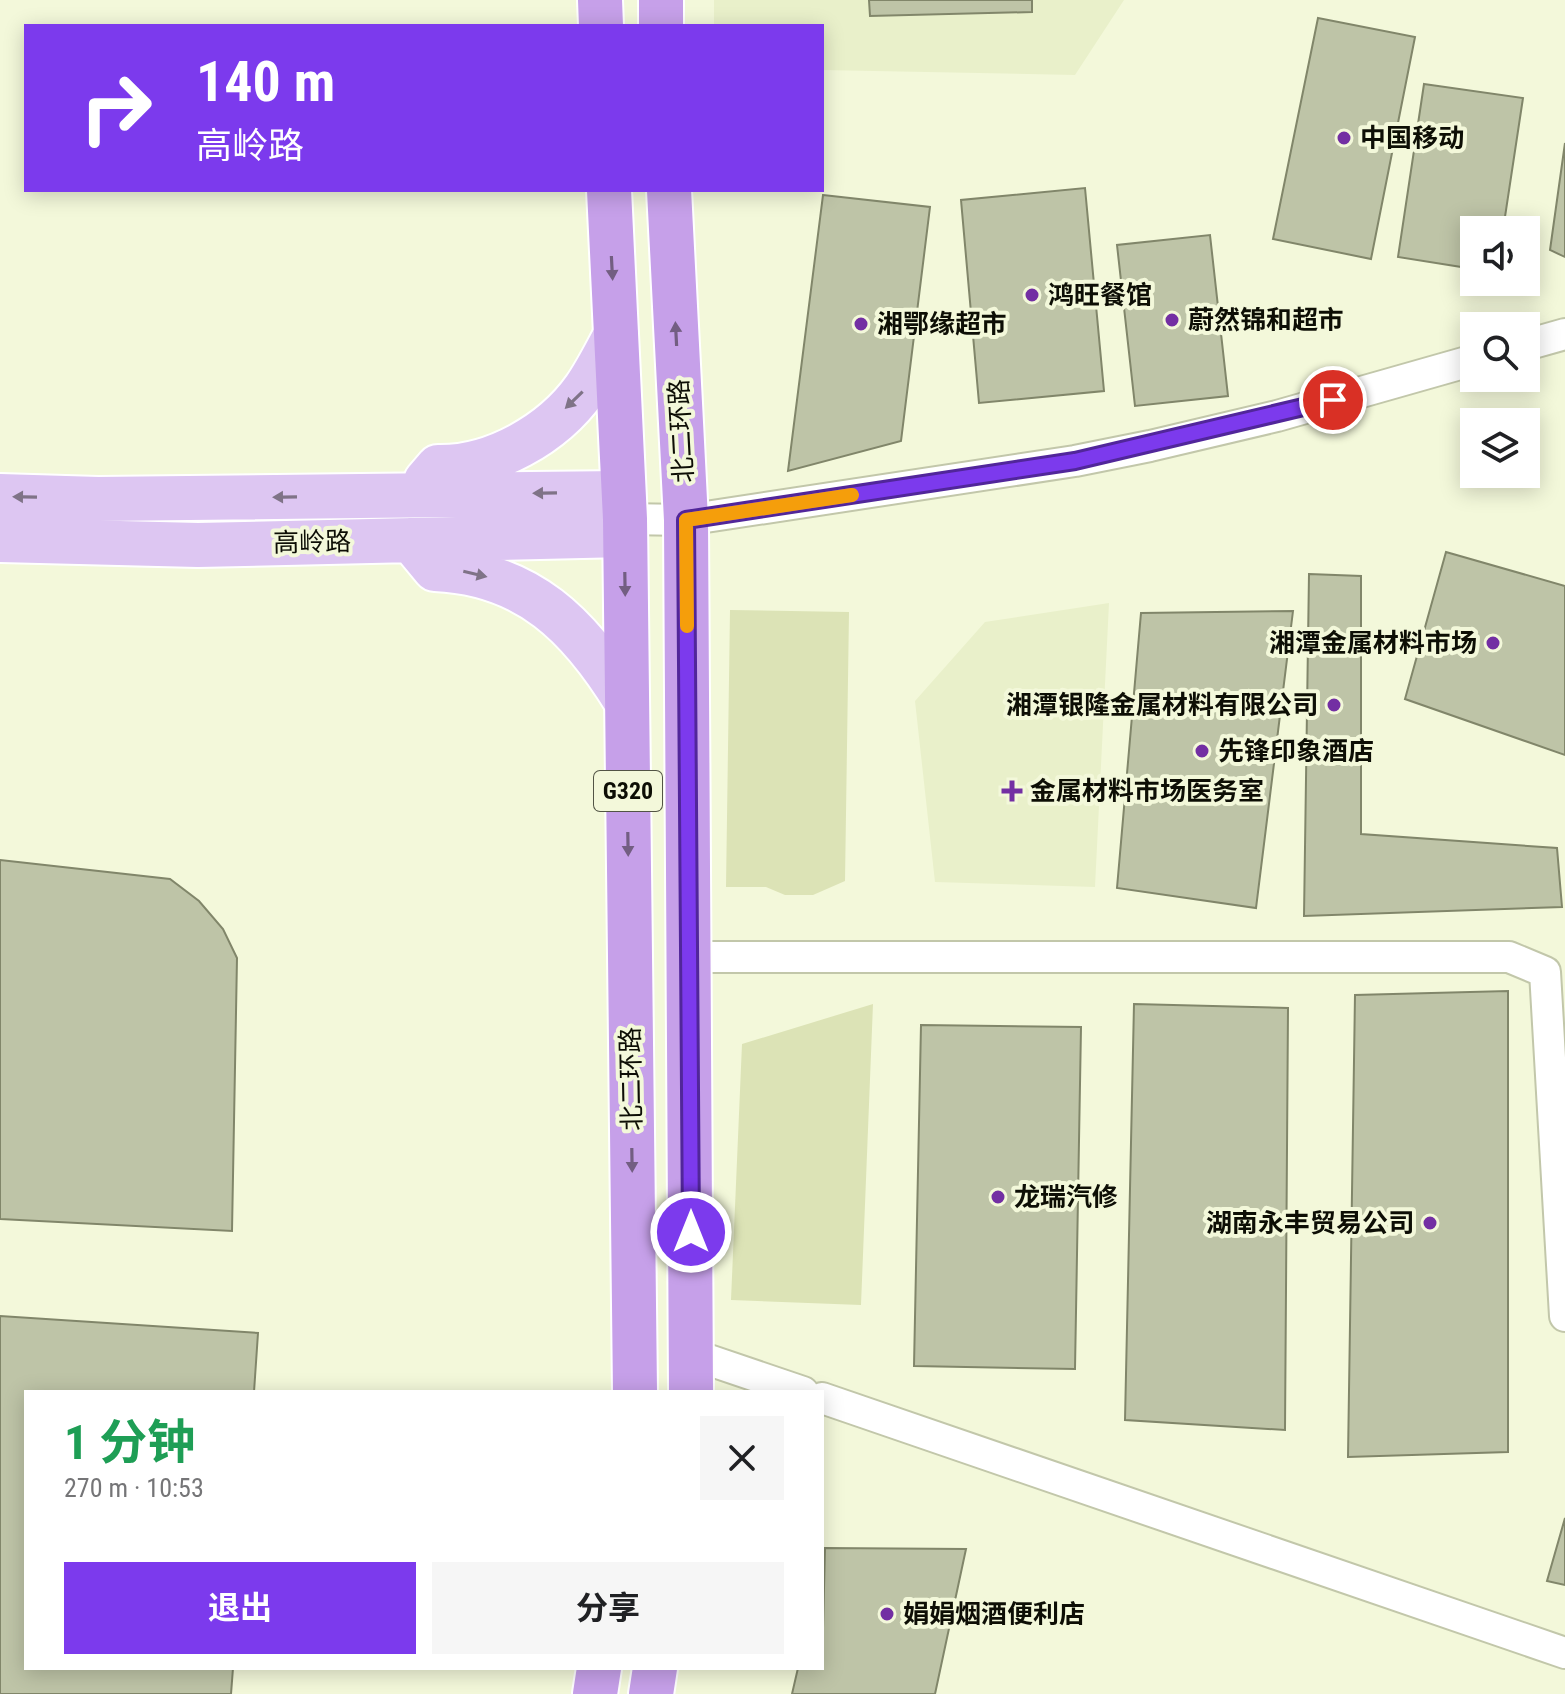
<!DOCTYPE html>
<html lang="zh">
<meta charset="utf-8">
<style>
:root{--surface:#fff;--page:#f6f6f6;--text:#202124;--muted:#757577;--accent:#7c3aed}
body{margin:0;font-family:"Roboto Condensed","Noto Sans SC",sans-serif;background:var(--page);color:var(--text);height:100vh;display:flex;flex-direction:column;font-size:30px;white-space:nowrap}
*{box-sizing:border-box;margin:0}
p{font-size:26px;color:var(--muted)}
.icon{flex:none;width:44px;height:44px;fill:none;stroke:currentColor;stroke-width:2;stroke-linecap:round;stroke-linejoin:round}
.map{position:relative;flex:1;overflow:hidden}
.drawer{position:absolute;left:24px;top:1390px;width:800px;height:280px;display:flex;flex-direction:column;background:var(--surface);border-radius:0px;box-shadow:0 4px 20px #0003}
.drawer>*{flex:none}
.top-card{position:absolute;left:24px;top:24px;width:800px;height:168px;border-radius:0px;box-shadow:0 4px 20px #0003;background:#7c3aed;color:#fff;overflow:hidden}
.tools{position:absolute;left:1460px;top:216px;display:grid;gap:16px}
.tools a{display:grid;place-items:center;width:80px;height:80px;border-radius:0px;background:var(--surface);box-shadow:0 4px 20px #0003;font-size:40px}
.pin{position:absolute;display:grid;place-items:center;width:68px;height:68px;color:#fff;margin:-34px;border:4px solid #fff;border-radius:50%;box-shadow:0 2px 8px #0007}
.me{position:absolute;width:88px;margin:-44px;rotate:0deg;stroke-linejoin:round;filter:drop-shadow(0 0 6px #0008)}
.turn{display:flex;align-items:center;gap:28px;height:168px;padding:0 40px;font-size:36px}
.turn .icon{width:104px;height:104px;stroke-width:2.5}
.turn b{display:block;font-size:56px;line-height:68px}
.round{display:grid;place-items:center;flex:none;width:84px;height:84px;border-radius:0px;background:var(--page)}
.head{display:flex;align-items:center;justify-content:space-between;height:136px;padding:0 40px}
h1{font-size:48px;font-weight:700;line-height:60px;color:#1e9e55}
.button{display:flex;gap:16px;margin-top:auto;padding:16px 40px}
.button a{flex:1;height:92px;border-radius:0px;background:var(--accent);color:#fff;font-size:32px;font-weight:700;line-height:92px;text-align:center}
.button a+a{background:var(--page);color:var(--text)}
.map>svg:first-child{display:block}
.built{fill:#e9f0ca}
.green{fill:#dce3b6}
.building{fill:#bec4a7;stroke:#81866a;stroke-width:2}
.lines{fill:none;stroke-linecap:round;stroke-linejoin:round}
.street-casing{stroke:#c2c7aa;stroke-width:34}
.primary-casing{stroke:#fff;stroke-width:48}
.highway-casing{stroke:#fff;stroke-width:48}
.street{stroke:#fff;stroke-width:30}
.primary{stroke:#ddc6f2;stroke-width:44}
.highway{stroke:#c6a0e9;stroke-width:44}
.oneway{fill:#735e82}
.oneway2{fill:#7f7387}
.route-casing{stroke:#51269a;stroke-width:20}
.route{stroke:#7c3aed;stroke-width:14}
.slow{stroke:#f59e0b;stroke-width:14}
.poi-dot{fill:#732fa3;stroke:#f3f8da;stroke-width:3}
.labels{text-anchor:middle;dominant-baseline:central;stroke-width:8;stroke-linejoin:round;paint-order:stroke}
.shield{fill:#f3f8da;stroke:#525445;stroke-width:2}
.shield-label{font-size:24px;font-weight:bold;fill:#0d0e05}
.poi-label{font-size:26px;font-weight:bold;fill:#0d0e05;stroke:#f3f8da;text-anchor:start}
.street-label{font-size:26px;fill:#0d0e05;stroke:#f3f8da}
</style>
<div class="map">
<svg width="1565" height="1694" viewBox="0 0 1565 1694">
<rect width="100%" height="100%" fill="#f3f8da"/>
<path class="built" d="M714 0H1124L1075 75 822 70V26H714Z
M1109 603 1095 887 935 882 915 701 985 622Z"/>
<path class="green" d="M730 610 849 612 845 881 813 895H785L766 887H726Z
M873 1004 861 1305 731 1300 742 1044Z"/>
<path class="building" d="M869 0H1032V12L870 16Z
M1318 18 1415 37 1371 259 1273 239Z
M1424 84 1523 98 1503 230H1474V269L1398 257Z
M1565 143V257L1550 250Z
M1085 188 1104 391 979 403 961 200Z
M823 195 930 207 901 441 788 471Z
M1210 235 1228 396 1135 406 1117 245Z
M1446 552 1565 586V755L1405 699Z
M1309 574 1361 576V834L1557 848 1562 907 1304 916Z
M1293 611 1256 908 1117 888 1141 613Z
M0 860 170 879 199 901 223 929 237 958 232 1231 0 1219Z
M1508 991V1452L1348 1457 1355 995Z
M1134 1004 1288 1008 1285 1430 1125 1420Z
M921 1025 1081 1027 1075 1369 914 1366Z
M0 1316 258 1333 254 1392H26V1668H233L231 1694H0Z
M1565 1518V1585L1547 1581Z
M825 1548 966 1549 935 1694H792L798 1668H822Z"/>
<g class="lines">
<g class="street-casing">
<path id="street" d="M1526 345 1565 334
M625 519 686 520 1075 461 1150 446 1277 416 1474 360
M691 957H1509L1545 972 1565 1316
M691 1354 803 1392
M822 1398 1565 1653"/>
</g>
<g class="primary-casing">
<path id="primary" d="M426 481 438 467C493 468 553 434 585 389 597 372 606 353 616 335
M0 496 98 499 623 493
M0 540 198 545 625 535
M411 540 435 569C528 573 580 626 626 701"/>
</g>
<g class="highway-casing">
<path id="highway" d="M600 0 601 26
M661 0V26
M609 190 625 519 635 1392
M669 190 686 520 691 1392
M595 1694 599 1668
M651 1694 655 1668"/>
</g>
<use href="#street" class="street"/>
<use href="#primary" class="primary"/>
<use href="#highway" class="highway"/>
</g>
<defs><path id="oneway-solid" d="M-6-.8H1V-3.2L6.5 0L1 3.2V.8H-6Z" transform="scale(2)"/></defs>
<g class="oneway">
<use href="#oneway-solid" transform="translate(612 268) rotate(87)"/>
<use href="#oneway-solid" transform="translate(676 334) rotate(-93)"/>
<use href="#oneway-solid" transform="translate(625 584) rotate(89)"/>
<use href="#oneway-solid" transform="translate(628 844) rotate(89)"/>
<use href="#oneway-solid" transform="translate(632 1160) rotate(89)"/>
</g>
<g class="oneway2">
<use href="#oneway-solid" transform="translate(574 400) rotate(136)"/>
<use href="#oneway-solid" transform="translate(545 493) rotate(179)"/>
<use href="#oneway-solid" transform="translate(25 497) rotate(-179)"/>
<use href="#oneway-solid" transform="translate(285 497) rotate(179)"/>
<use href="#oneway-solid" transform="translate(475 574) rotate(13)"/>
</g>
<g class="lines">
<g class="route-casing">
<path id="route" d="M691 1232 686 520 1075 461 1333 400"/>
</g>
<use href="#route" class="route"/>
<path class="slow" d="M687 626 686 520 852 495"/>
</g>
<g class="poi-dot">
<circle cx="1344" cy="138" r="8"/>
<circle cx="1032" cy="295" r="8"/>
<circle cx="1172" cy="320" r="8"/>
<circle cx="861" cy="324" r="8"/>
<circle cx="1493" cy="643" r="8"/>
<circle cx="1334" cy="705" r="8"/>
<circle cx="1202" cy="751" r="8"/>
<path d="M1008 779h8v8h8v8h-8v8h-8v-8h-8v-8h8z"/>
<circle cx="998" cy="1197" r="8"/>
<circle cx="1430" cy="1223" r="8"/>
<circle cx="887" cy="1614" r="8"/>
</g>
<g class="labels">
<rect class="shield" x="594" y="771" width="68" height="40" rx="6"/>
<g class="shield-label">
<text x="628" y="791">G320</text>
</g>
<g class="poi-label">
<text x="1360" y="138">中国移动</text>
<text x="1048" y="295">鸿旺餐馆</text>
<text x="1188" y="320">蔚然锦和超市</text>
<text x="877" y="324">湘鄂缘超市</text>
<text x="1477" y="643" text-anchor="end">湘潭金属材料市场</text>
<text x="1318" y="705" text-anchor="end">湘潭银隆金属材料有限公司</text>
<text x="1218" y="751">先锋印象酒店</text>
<text x="1030" y="791">金属材料市场医务室</text>
<text x="1014" y="1197">龙瑞汽修</text>
<text x="1414" y="1223" text-anchor="end">湖南永丰贸易公司</text>
<text x="903" y="1614">娟娟烟酒便利店</text>
</g>
<g class="street-label">
<text transform="translate(681 431) rotate(-93)">北二环路</text>
<text transform="translate(312 542) rotate(-1)">高岭路</text>
<text transform="translate(631 1079) rotate(-91)">北二环路</text>
</g>
</g>
</svg>
<div class="tools">
<a><svg class="icon" aria-label="sound" viewBox="0 0 24 24"><path d="M4 9h4l5-4v14l-5-4H4zM17 9q2 3 0 6"/></svg></a>
<a><svg class="icon" aria-label="search" viewBox="0 0 24 24"><circle cx="10" cy="10" r="6"/><path d="M15 15l6 6"/></svg></a>
<a><svg class="icon" aria-label="layers" viewBox="0 0 24 24"><path d="M12 4l9 5-9 5-9-5zM3 14l9 5 9-5"/></svg></a>
</div>
<div class="pin" style="left:1333px;top:400px;background:#d93025"><svg class="icon" aria-label="arrive" viewBox="0 0 24 24"><path d="M6 21V4h12l-3 4 3 4H6"/></svg></div>
<svg class="me" style="left:691px;top:1232px" viewBox="-20 -20 40 40"><circle r="17" fill="#7c3aed" stroke="#fff" stroke-width="3"/><path d="M0-11L8 9 0 5-8 9z" fill="#fff"/></svg>
<div class="top-card">
<div class="turn"><svg class="icon" aria-label="right" viewBox="0 0 24 24"><path d="M7 20v-9h11M14 6l5 5-5 5"/></svg><div><b>140 m</b>高岭路</div></div>
</div>
<section class="drawer">
<div class="head"><div><h1>1 分钟</h1><p>270 m · 10:53</p></div><a class="round"><svg class="icon" aria-label="close" viewBox="0 0 24 24"><path d="M6 6l12 12M18 6L6 18"/></svg></a></div>
<div class="button"><a>退出</a><a>分享</a></div>
</section>
</div>
